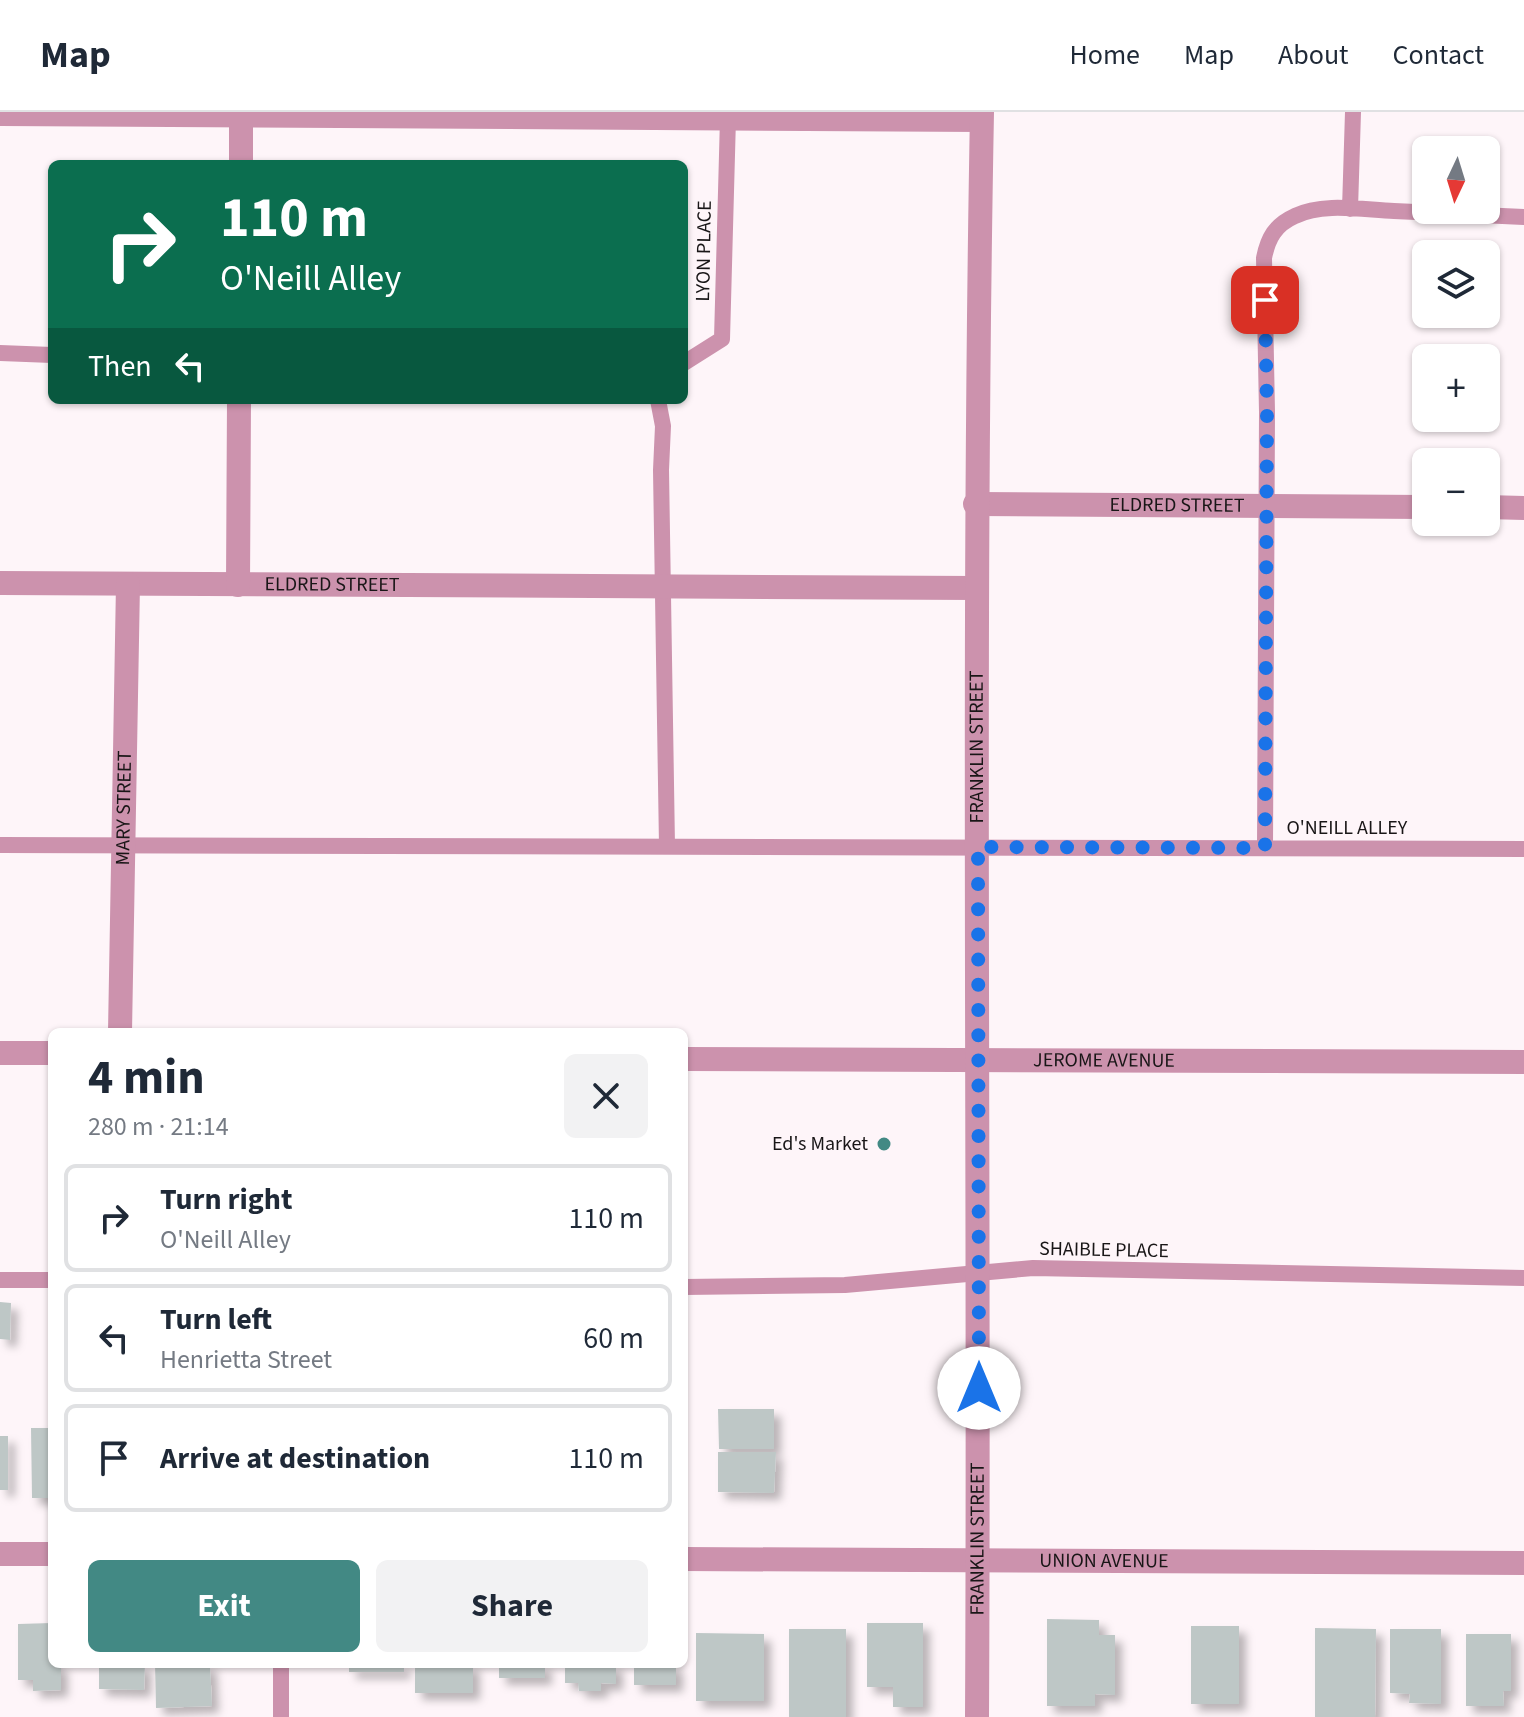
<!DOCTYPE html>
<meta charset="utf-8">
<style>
:root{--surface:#fff;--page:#f2f2f3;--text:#1f2937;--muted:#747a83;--line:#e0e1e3;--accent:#428984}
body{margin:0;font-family:"Source Sans 3",sans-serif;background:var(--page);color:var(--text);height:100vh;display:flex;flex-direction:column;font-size:30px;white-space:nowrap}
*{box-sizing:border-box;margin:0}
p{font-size:26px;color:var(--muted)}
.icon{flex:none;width:44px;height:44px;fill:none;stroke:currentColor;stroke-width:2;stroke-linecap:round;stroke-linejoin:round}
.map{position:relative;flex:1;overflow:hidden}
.side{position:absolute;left:48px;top:916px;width:640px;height:640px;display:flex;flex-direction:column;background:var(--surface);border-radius:12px;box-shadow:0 2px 6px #0004}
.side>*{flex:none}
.hud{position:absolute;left:48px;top:48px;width:640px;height:244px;border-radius:12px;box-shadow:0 2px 6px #0004;background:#0b6e4f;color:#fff;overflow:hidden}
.needle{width:52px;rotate:184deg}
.controls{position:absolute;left:1412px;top:24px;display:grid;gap:16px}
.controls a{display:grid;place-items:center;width:88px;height:88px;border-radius:12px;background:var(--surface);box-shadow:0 2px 6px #0004;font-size:40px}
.pin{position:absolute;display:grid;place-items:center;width:68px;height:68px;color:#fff;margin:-34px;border-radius:16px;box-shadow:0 4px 12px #0006}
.me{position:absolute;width:88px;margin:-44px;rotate:0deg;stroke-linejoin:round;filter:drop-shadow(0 0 6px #0008)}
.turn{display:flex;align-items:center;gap:28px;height:168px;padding:0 40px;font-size:36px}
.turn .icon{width:104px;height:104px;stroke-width:2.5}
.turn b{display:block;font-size:56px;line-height:68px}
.then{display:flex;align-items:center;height:76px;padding:0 40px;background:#0003;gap:16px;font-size:30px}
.round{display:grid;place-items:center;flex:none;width:84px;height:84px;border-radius:12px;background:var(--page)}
.overview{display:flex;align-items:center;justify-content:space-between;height:136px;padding:0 40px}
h1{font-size:48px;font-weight:700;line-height:60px}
.button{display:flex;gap:16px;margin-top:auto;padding:16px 40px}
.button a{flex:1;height:92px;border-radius:12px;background:var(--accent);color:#fff;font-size:32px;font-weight:700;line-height:92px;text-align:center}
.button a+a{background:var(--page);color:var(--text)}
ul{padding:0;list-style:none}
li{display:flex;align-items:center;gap:24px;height:108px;margin:0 16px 12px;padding:0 24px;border:4px solid var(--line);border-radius:12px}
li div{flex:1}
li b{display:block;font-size:30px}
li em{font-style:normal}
header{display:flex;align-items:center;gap:48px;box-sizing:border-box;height:112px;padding:0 40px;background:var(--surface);border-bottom:2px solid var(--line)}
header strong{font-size:38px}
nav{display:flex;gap:44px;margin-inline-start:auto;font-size:28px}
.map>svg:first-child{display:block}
.building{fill:#bec7c6;filter:url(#shadow)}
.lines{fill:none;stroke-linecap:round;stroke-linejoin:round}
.lane{stroke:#cc92ad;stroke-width:16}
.street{stroke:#cc92ad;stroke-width:24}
.route{stroke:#1a73e8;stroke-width:14;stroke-dasharray:0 25.2}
.poi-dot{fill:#428984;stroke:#fef5f9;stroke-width:3}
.labels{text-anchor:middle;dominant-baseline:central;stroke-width:8;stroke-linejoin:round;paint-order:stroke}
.street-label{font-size:20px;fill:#191617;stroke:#fef5f9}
.poi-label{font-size:20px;fill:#191617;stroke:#fef5f9;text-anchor:end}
</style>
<header>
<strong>Map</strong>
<nav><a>Home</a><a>Map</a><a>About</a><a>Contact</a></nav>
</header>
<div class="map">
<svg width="1524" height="1605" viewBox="0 0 1524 1605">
<defs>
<filter id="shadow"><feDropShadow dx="7" dy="7" stdDeviation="4" flood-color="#0004"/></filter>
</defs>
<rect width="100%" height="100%" fill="#fef5f9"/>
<path class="building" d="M0 1190 11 1191 10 1228 0 1227Z
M718 1297H774V1337H719Z
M31 1316H52V1386H32Z
M0 1324H8V1378H0Z
M718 1340H776L774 1381 718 1380Z
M1047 1507 1099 1508V1523H1115V1583L1095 1582V1594H1047Z
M52 1511V1552H61V1578L33 1579V1568H18V1512Z
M867 1511H923V1595H893V1575H867Z
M1191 1514H1239V1592H1191Z
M1315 1516 1376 1517 1375 1605H1315Z
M789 1517H846V1605H789Z
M1390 1517H1441V1592L1409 1591 1410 1582 1390 1581Z
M696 1521 764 1522V1589H696Z
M1466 1522H1511V1579H1503L1504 1594H1466Z
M99 1552H145L144 1578 99 1577Z
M155 1552H210L212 1594 156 1596Z
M349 1552H404V1560H349Z
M415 1552H473V1581H415Z
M499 1552H545V1566H499Z
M565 1552H616V1572L601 1571V1579H579L578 1571H565Z
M634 1552H676V1573H634Z"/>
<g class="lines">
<path class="lane" d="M1350 97 1353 0
M0 241 52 243
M684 251 722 227 728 6
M658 288 663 314 661 358 667 734
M0 733 1524 737
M1265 736 1267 300 1264 146C1268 126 1275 113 1295 104 1323 90 1364 98 1394 99 1437 101 1481 103 1524 105
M0 1168H52
M684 1175 845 1173 1033 1156 1524 1166
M281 1605V1552"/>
<g class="street">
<path d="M0 2 981 8"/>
<path d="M241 52V0"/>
<path id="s1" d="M975 392 1426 395"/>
<path d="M1486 395 1524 396"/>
<path id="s2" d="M0 471 977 476"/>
<path d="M238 473 239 288"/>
<path id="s3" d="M120 920 128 472"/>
<path d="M0 941H52"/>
<path id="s4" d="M684 947 1524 950"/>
<path d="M0 1442H52"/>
<path id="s5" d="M684 1447 1524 1451"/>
<path id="s6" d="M977 1605C980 1070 972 535 982 0"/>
</g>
</g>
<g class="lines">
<path class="route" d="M979 1276 978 735 1265 736 1267 300 1265 188"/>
</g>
<circle class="poi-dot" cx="884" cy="1032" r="8"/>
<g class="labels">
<g class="street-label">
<text transform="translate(704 139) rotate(-89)">LYON PLACE</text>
<text stroke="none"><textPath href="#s1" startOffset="202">ELDRED STREET</textPath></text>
<text stroke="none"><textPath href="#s2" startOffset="332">ELDRED STREET</textPath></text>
<text stroke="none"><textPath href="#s6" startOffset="970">FRANKLIN STREET</textPath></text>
<text stroke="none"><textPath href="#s3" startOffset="224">MARY STREET</textPath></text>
<text x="1347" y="716">O'NEILL ALLEY</text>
<text stroke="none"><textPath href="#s4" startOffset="420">JEROME AVENUE</textPath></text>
<text transform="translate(1104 1138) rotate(1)">SHAIBLE PLACE</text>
<text stroke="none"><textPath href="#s6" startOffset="178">FRANKLIN STREET</textPath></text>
<text stroke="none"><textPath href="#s5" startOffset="420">UNION AVENUE</textPath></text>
</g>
<g class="poi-label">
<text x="868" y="1032">Ed's Market</text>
</g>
</g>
</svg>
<div class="controls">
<a><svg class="needle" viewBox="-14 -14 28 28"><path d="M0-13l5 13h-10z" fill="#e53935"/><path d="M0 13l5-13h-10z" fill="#747a83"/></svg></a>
<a><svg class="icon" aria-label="layers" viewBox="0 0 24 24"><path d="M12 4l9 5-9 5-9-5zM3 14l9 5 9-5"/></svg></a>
<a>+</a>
<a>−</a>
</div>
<div class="pin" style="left:1265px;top:188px;background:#d93025"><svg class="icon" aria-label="arrive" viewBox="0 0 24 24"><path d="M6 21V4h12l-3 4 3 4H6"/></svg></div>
<svg class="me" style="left:979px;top:1276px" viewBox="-20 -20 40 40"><circle r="19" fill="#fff"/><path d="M0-13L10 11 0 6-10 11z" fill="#1a73e8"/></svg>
<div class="hud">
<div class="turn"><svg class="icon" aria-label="right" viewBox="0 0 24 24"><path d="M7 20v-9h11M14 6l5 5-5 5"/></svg><div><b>110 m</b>O'Neill Alley</div></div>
<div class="then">Then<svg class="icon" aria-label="left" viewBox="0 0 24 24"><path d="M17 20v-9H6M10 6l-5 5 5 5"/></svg></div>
</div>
<section class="side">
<div class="overview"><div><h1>4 min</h1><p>280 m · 21:14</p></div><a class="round"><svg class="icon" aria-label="close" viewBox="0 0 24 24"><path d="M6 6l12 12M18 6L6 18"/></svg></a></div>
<ul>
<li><svg class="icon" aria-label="right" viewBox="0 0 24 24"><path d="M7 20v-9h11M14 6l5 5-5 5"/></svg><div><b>Turn right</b><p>O'Neill Alley</p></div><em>110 m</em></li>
<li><svg class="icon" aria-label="left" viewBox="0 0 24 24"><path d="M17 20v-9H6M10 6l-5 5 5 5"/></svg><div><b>Turn left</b><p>Henrietta Street</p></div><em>60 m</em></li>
<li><svg class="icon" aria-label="arrive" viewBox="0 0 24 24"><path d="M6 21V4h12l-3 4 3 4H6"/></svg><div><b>Arrive at destination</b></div><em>110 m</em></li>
</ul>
<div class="button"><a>Exit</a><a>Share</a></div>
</section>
</div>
